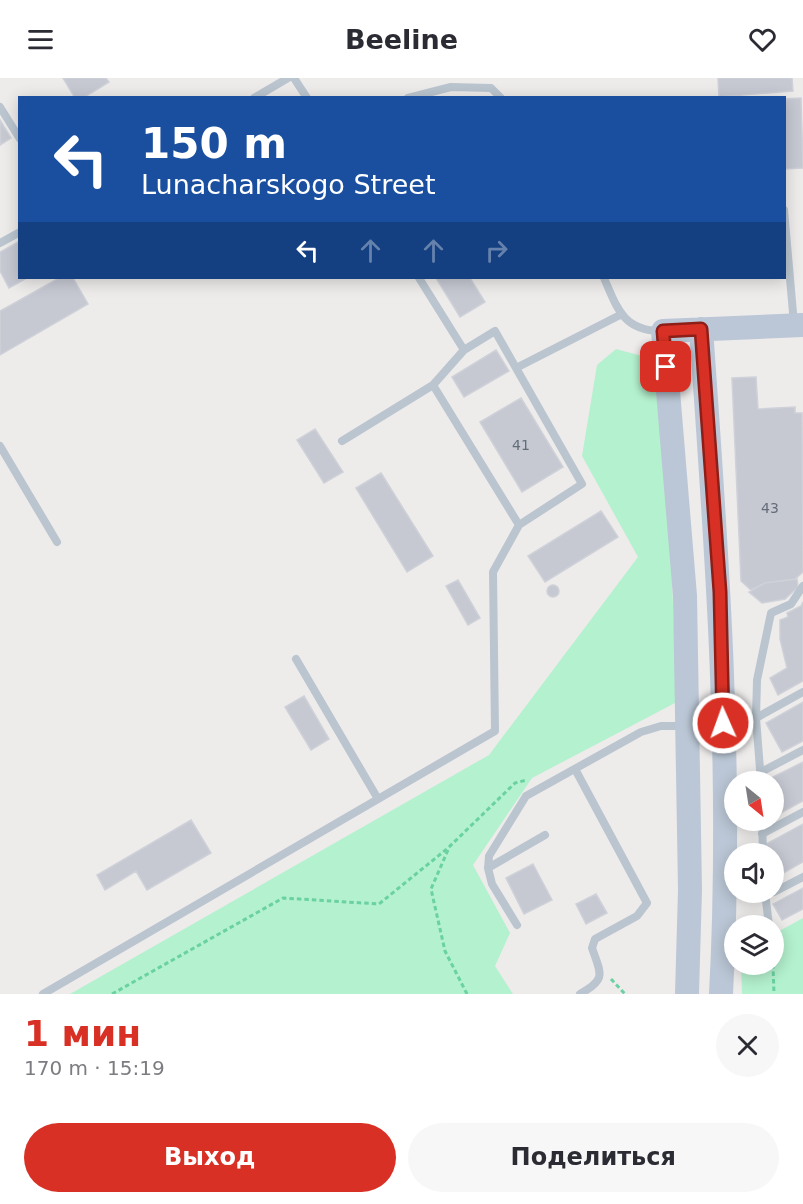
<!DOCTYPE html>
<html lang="ru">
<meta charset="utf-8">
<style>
:root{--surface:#fff;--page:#f7f7f7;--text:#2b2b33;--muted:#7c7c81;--accent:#d93025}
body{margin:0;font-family:"DejaVu Sans",sans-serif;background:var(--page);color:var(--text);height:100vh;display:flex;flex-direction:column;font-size:22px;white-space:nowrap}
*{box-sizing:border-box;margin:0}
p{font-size:20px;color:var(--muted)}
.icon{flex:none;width:33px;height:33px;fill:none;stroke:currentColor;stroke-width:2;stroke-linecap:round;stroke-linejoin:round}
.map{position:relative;height:916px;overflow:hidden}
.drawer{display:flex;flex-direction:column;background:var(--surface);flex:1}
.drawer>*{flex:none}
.banner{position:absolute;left:18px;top:18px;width:768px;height:183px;border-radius:0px;box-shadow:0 3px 15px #0003;background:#1a4fa0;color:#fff;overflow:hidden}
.needle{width:39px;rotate:150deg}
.controls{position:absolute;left:724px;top:693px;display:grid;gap:12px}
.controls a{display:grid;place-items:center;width:60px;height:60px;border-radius:50%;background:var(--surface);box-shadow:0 3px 15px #0003;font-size:30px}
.pin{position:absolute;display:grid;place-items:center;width:51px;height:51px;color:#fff;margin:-26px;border-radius:12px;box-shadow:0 3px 9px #0006}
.me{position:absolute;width:66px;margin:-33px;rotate:358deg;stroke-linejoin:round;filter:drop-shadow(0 0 4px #0008)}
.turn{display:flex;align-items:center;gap:21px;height:126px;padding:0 24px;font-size:27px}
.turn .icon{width:78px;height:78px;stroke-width:2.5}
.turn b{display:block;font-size:42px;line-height:51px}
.lanes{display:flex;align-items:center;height:57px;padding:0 24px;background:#0003;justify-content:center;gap:30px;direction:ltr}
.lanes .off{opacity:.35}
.round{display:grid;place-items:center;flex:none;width:63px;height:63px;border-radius:32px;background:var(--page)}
.head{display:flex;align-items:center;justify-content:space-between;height:102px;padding:0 24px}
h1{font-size:36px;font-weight:600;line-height:45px;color:var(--accent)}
.cta{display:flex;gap:12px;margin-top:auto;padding:12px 24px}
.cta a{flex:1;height:69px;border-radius:36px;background:var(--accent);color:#fff;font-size:24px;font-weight:600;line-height:69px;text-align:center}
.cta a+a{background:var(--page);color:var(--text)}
header{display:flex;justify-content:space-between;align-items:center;height:78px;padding:0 24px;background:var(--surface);font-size:27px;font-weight:600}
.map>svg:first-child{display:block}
.green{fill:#b4f1ce}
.building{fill:#c6c9d2;stroke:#ced1d8;stroke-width:1.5}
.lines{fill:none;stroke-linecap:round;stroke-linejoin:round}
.path{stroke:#6ad1a2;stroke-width:3;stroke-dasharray:4.5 3;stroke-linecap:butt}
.lane{stroke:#bac5cf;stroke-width:8}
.secondary{stroke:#bbc7d6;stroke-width:24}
.route-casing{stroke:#8d1f18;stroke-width:15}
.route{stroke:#d93025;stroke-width:10}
.labels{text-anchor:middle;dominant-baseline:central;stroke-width:4.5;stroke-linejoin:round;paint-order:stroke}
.number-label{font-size:14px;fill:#636d78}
</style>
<header><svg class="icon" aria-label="menu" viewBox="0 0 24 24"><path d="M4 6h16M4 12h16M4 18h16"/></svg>Beeline<svg class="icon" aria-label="heart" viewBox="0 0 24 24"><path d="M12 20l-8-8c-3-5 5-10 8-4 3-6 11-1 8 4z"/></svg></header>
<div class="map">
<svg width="803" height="916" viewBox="0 0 803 916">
<rect width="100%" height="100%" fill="#eeebeb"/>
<path class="green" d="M616 271 653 281 670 454 677 624 532 700 473 787 510 855 495 888 513 916H70L489 677 638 479 582 378 597 287Z
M803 840V916H742L741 887 774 886V856Z"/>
<path class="building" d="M63 0H106L109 4 83 20H75Z
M718 0H792L793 13 719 19Z
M801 20 803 90 784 91V21Z
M0 42 11 60 0 67Z
M20 163V200H27L9 210 0 193V174Z
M59 200H73L88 226 0 277V233Z
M436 200H470L485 224 460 239Z
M496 272 509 293 464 319 452 299Z
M756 299 758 331 795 329V335H802L803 494 795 501 765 505 751 512 741 503 732 300Z
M521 320 563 389 522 414 480 344Z
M315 351 343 394 324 405 297 362Z
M381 395 433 478 407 494 356 410Z
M601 433 618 459 545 504 528 478Z
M797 501 798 509 785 521 762 525 749 514 765 505Z
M458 502 480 540 468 547 446 508Z
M547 513a6 6 0 1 1 12 0a6 6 0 1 1-12 0Z
M803 524V603L778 617 770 600 787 590 780 561V542L788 539 787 535 801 528Z
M304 618 329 661 311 672 285 629Z
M803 624V663L782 674 766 645Z
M803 684V723L775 738 774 704 765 703Z
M191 742 211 775 147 812 136 793 105 812 97 797Z
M803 746V784L776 799 774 776H771L766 766Z
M533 786 552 822 524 836 506 800Z
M803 810V831L782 842 773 826Z
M596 816 607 835 586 846 576 826Z"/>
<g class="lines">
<path class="path" d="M448 772 431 811 445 873 467 916
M773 886 774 916
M611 901 625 916
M112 916 283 820 379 826 448 770 515 705 527 702"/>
<path class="lane" d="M294 0 307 20
M254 20 288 0
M408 20 451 9 491 10 501 20
M0 29 20 61
M784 132 794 246
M0 165 20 154
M419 200 464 272
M604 200C617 230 623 252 660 253
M516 290 622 236
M433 307 519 447
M0 368 57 464
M296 581 378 721
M756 640 803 614
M575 691 647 825 637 838 595 861 592 870C601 896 607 901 580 916
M761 694 803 672
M761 704 756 640 757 602 771 535 791 526 803 508
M762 742 763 776
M762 756 803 734
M488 790 545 757
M765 814 769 848
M774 814 803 799
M517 847 492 806 488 790 489 778 526 718 641 654 661 648H685
M43 916 495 653 493 494 519 447 582 406 495 253 464 272 433 307 342 363"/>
<path class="secondary" d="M701 251C717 473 733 694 721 916
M687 916 690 812 685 518 663 253 803 247"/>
</g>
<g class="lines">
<g class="route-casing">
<path id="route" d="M666 289 663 253 701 251 720 514 723 645"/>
</g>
<use href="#route" class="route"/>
</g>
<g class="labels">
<g class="number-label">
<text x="521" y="367">41</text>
<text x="770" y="430">43</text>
</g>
</g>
</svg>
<div class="controls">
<a><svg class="needle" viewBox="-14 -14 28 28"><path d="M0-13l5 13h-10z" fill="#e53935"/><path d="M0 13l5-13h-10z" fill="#7c7c81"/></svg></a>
<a><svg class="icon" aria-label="sound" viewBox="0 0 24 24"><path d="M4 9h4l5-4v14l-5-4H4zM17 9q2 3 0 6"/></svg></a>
<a><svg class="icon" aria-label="layers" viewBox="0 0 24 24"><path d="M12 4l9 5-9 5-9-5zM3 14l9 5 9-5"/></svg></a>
</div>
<div class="pin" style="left:666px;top:289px;background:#d93025"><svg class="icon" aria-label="arrive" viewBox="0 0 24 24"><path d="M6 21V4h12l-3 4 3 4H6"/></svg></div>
<svg class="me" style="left:723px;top:645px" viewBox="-20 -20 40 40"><circle r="17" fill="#d93025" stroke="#fff" stroke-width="3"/><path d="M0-11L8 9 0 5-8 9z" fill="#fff"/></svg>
<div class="banner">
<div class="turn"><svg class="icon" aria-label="left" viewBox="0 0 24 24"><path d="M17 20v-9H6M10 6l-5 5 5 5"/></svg><div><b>150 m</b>Lunacharskogo Street</div></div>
<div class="lanes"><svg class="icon" aria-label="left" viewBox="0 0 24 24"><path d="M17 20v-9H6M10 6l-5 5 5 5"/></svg><svg class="icon off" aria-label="ahead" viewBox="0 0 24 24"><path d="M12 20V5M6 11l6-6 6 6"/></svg><svg class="icon off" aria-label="ahead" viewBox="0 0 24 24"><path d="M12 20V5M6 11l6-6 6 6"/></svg><svg class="icon off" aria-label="right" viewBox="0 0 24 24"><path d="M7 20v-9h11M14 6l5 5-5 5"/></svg></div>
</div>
</div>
<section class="drawer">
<div class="head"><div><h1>1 мин</h1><p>170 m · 15:19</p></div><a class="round"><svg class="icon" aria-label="close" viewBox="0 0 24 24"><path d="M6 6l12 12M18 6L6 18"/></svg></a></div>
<div class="cta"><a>Выход</a><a>Поделиться</a></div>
</section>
